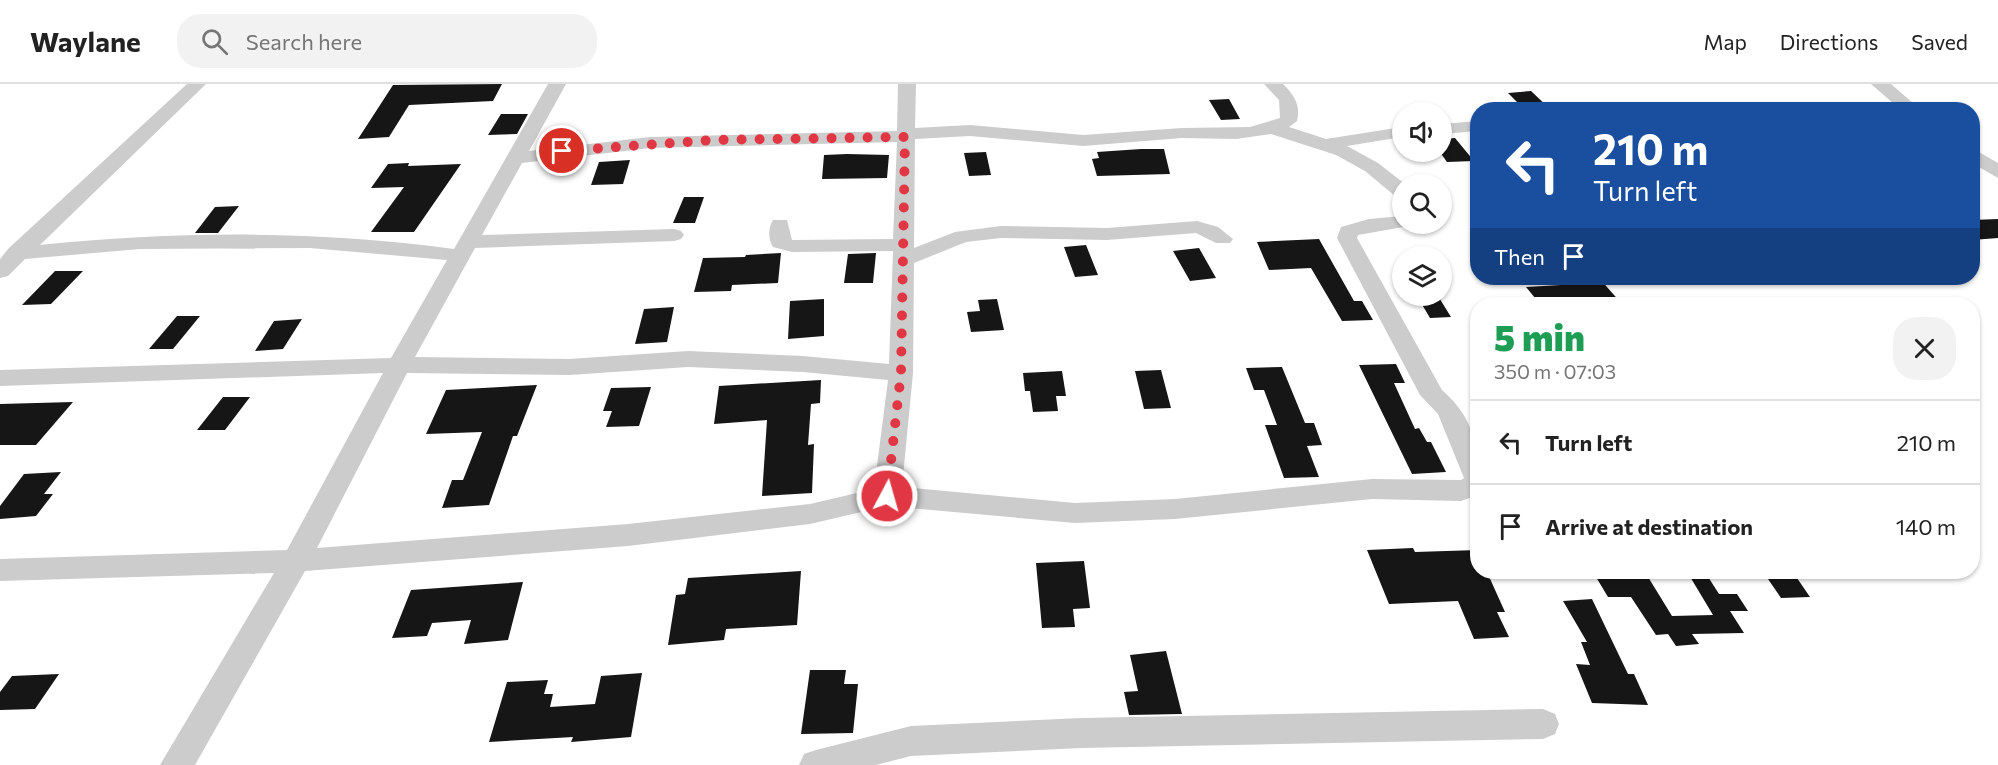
<!DOCTYPE html>
<meta charset="utf-8">
<style>
:root{--surface:#fff;--page:#f2f2f2;--text:#222;--muted:#767676;--line:#e0e0e0}
body{margin:0;font-family:Commissioner,sans-serif;background:var(--page);color:var(--text);height:100vh;display:flex;flex-direction:column;font-size:22px;white-space:nowrap}
*{box-sizing:border-box;margin:0}
p{font-size:20px;color:var(--muted)}
.icon{flex:none;width:33px;height:33px;fill:none;stroke:currentColor;stroke-width:2;stroke-linecap:round;stroke-linejoin:round}
.map{position:relative;flex:1;overflow:hidden}
.side{position:absolute;left:1470px;top:213px;width:510px;height:282px;display:flex;flex-direction:column;background:var(--surface);border-radius:24px;box-shadow:0 2px 4px #0004}
.side>*{flex:none}
.hud{position:absolute;left:1470px;top:18px;width:510px;height:183px;border-radius:24px;box-shadow:0 2px 4px #0004;background:#1a4fa0;color:#fff;overflow:hidden}
.buttons{position:absolute;left:1392px;top:18px;display:grid;gap:12px}
.buttons a{display:grid;place-items:center;width:60px;height:60px;border-radius:50%;background:var(--surface);box-shadow:0 2px 4px #0004;font-size:30px}
.pin{position:absolute;display:grid;place-items:center;width:51px;height:51px;color:#fff;margin:-26px;border:3px solid #fff;border-radius:50%;box-shadow:0 2px 6px #0007}
.me{position:absolute;width:66px;margin:-33px;rotate:6deg;stroke-linejoin:round;filter:drop-shadow(0 0 4px #0008)}
.turn{display:flex;align-items:center;gap:21px;height:126px;padding:0 24px;font-size:27px}
.turn .icon{width:78px;height:78px;stroke-width:2.5}
.turn b{display:block;font-size:42px;line-height:51px}
.then{display:flex;align-items:center;height:57px;padding:0 24px;background:#0003;gap:12px;font-size:22px}
.round{display:grid;place-items:center;flex:none;width:63px;height:63px;border-radius:24px;background:var(--page)}
.summary{display:flex;align-items:center;justify-content:space-between;height:102px;padding:0 24px}
h1{font-size:36px;font-weight:800;line-height:45px;color:#1e9e55}
ul{padding:0;list-style:none}
li{display:flex;align-items:center;gap:18px;height:84px;padding:0 24px;border-top:2px solid var(--line)}
li div{flex:1}
li b{display:block;font-size:22px}
li em{font-style:normal}
header{display:flex;align-items:center;gap:36px;box-sizing:border-box;height:84px;padding:0 30px;background:var(--surface);border-bottom:2px solid var(--line)}
header strong{font-size:28px}
nav{display:flex;gap:33px;margin-inline-start:auto;font-size:21px}
.search{width:420px;height:54px;background:var(--page);display:flex;align-items:center;gap:15px;box-sizing:border-box;padding:0 21px;border-radius:24px;color:var(--muted);font-size:22px}
.map>svg:first-child{display:block}
.building{fill:#161616}
.lines{fill:none;stroke-linecap:round;stroke-linejoin:round}
.street{fill:#ccc;fill-rule:evenodd}
.route{stroke:#e13644;stroke-width:10;stroke-dasharray:0 18}
</style>
<header>
<strong>Waylane</strong>
<div class="search"><svg class="icon" aria-label="search" viewBox="0 0 24 24"><circle cx="10" cy="10" r="6"/><path d="M15 15l6 6"/></svg>Search here</div>
<nav><a>Map</a><a>Directions</a><a>Saved</a></nav>
</header>
<div class="map">
<svg width="1998" height="681" viewBox="0 0 1998 681">
<rect width="100%" height="100%" fill="#fff"/>
<path class="building" d="M502 0 493 17 409 21 389 53 358 55 393 1Z
M1531 7 1551 26H1525L1508 9Z
M1229 15 1240 35 1221 36 1209 16Z
M501 30H528L517 50 488 51Z
M1455 54 1474 77 1447 78 1442 71V55Z
M1141 65H1164L1170 90 1097 92 1092 75 1099 74 1097 68Z
M986 68 991 91 969 92 964 69Z
M847 70 889 71 887 94 822 95 824 71Z
M630 76 623 100 591 101 599 78Z
M409 79 408 82 461 80 414 148H371L404 103 371 104 388 80Z
M684 113H704L695 139H673Z
M239 122 218 149H195L215 123Z
M1998 135V154L1972 156V136Z
M1319 155 1354 217H1362L1373 236 1342 237 1311 184 1269 186 1257 158Z
M1086 161 1098 191 1075 193 1064 163Z
M1199 164 1216 194 1190 197 1173 167Z
M781 169 778 199 732 201 731 207 694 208 703 174 745 173 746 171Z
M876 169 873 199H844L848 170Z
M55 187H83L51 220 22 221Z
M1573 194H1599L1622 220H1540L1526 203 1578 200Z
M1417 212H1438L1451 233 1430 234Z
M824 215V252L788 255 790 217Z
M997 215 1004 246 971 248 967 228 980 227 978 216Z
M674 223 667 258 635 260 644 225Z
M177 232H200L173 265H149Z
M302 235 283 265 255 267 274 237Z
M1396 280 1405 299H1394L1415 345 1419 344 1427 358H1431L1446 388 1412 390 1359 281Z
M1282 283 1305 339H1314L1322 361 1307 362 1319 393 1284 394 1265 341H1277L1264 306H1254L1246 284Z
M1161 286 1171 324 1144 325 1135 287Z
M1062 287 1066 312H1056L1058 327 1033 328 1030 307H1025L1023 289Z
M821 296 820 319 811 320 808 361 814 360 812 409 762 412 767 336 714 340 719 302Z
M537 301 517 352H513L489 421 442 424 452 396H463L482 348 426 350 446 306Z
M651 303 639 342 606 343 612 327H603L611 304Z
M223 313H250L225 346H197Z
M73 318 36 361H0V320Z
M61 388 44 410H53L36 432 0 435V422L24 390Z
M1413 464 1415 468 1478 466V488H1487L1505 528H1497L1509 553 1474 555 1458 517 1389 520 1367 466Z
M1084 477 1090 524 1073 525 1075 543 1042 544 1036 479Z
M801 487 797 541 726 545 724 556 668 561 676 511 685 510 688 494Z
M1593 488H1645L1672 532 1713 531 1689 491 1696 488H1705L1719 510H1737L1748 527H1730L1744 549 1692 550 1699 560 1676 562 1668 550 1656 551 1631 513H1608Z
M1797 494 1810 513 1781 514 1768 495Z
M523 498 508 556 464 560 471 536 432 539 427 552 392 554 411 506Z
M1592 515 1628 590H1634L1648 621 1592 619 1576 580 1590 581 1581 558H1587L1563 517Z
M1166 567 1182 630 1129 631 1124 608 1138 607 1130 571Z
M810 586H846L844 600H858L853 649 801 650Z
M642 589 631 653 571 658 573 653 489 658 507 598 548 596 544 610H553L550 623 595 620 601 592Z
M59 590 35 625 0 626V608L12 592Z"/>
<g class="lines">
<path class="street" d="M187 0H206L40 161C178 147 316 146 454 165L548 0H566L529 67 650 53 897 47 898 0H916L915 44 970 41 1083 51 1182 44 1250 43 1280 34 1279 16 1264 0H1283C1294 11 1301 21 1297 37L1289 43 1326 55 1402 43V53L1347 62 1378 79 1405 100H1402V114L1395 112 1365 87 1336 71 1271 50 1236 55 1182 54 1083 62 970 52 915 55 914 164 955 148 1001 142 1107 144 1197 137 1218 143 1233 155 1230 159H1216L1196 149 1107 156 1001 154 966 158 914 179 913 289 902 403 1075 419 1175 415 1372 395 1461 396 1464 394 1438 330 1420 311 1337 154 1341 143 1369 135 1402 132V140H1411L1409 142 1358 151 1357 154 1442 306C1478 338 1478 366 1478 411L1461 417 1372 415 1175 435 1075 439 887 422 810 440 628 462 305 487 195 681H160L274 489 0 497V475L287 466 383 289 0 302V286L391 274 447 176 310 164 140 165 25 175 8 192 0 194V175L9 164ZM897 58 893 155 792 156 787 136H773C768 143 768 156 773 163L792 168 893 167 889 280 803 272 688 267 569 275 415 273 475 164 674 157 681 155 684 151 681 147 674 145 482 151 522 79 650 64ZM688 283 803 288 888 296 874 405 810 420 628 440 317 464 407 289 569 291Z
M1871 0H1891L1921 26H1901Z
M1478 37V47L1442 50V40Z
M1972 64 1998 79V94L1972 79Z
M1543 625 1555 630 1559 640 1555 650 1543 655 1082 664 911 672 876 681H799L804 670 816 666 911 642 1082 634Z"/>
</g>
<g class="lines">
<path class="route" d="M562 67 714 56 905 53 901 289 887 412"/>
</g>
</svg>
<div class="buttons">
<a><svg class="icon" aria-label="sound" viewBox="0 0 24 24"><path d="M4 9h4l5-4v14l-5-4H4zM17 9q2 3 0 6"/></svg></a>
<a><svg class="icon" aria-label="search" viewBox="0 0 24 24"><circle cx="10" cy="10" r="6"/><path d="M15 15l6 6"/></svg></a>
<a><svg class="icon" aria-label="layers" viewBox="0 0 24 24"><path d="M12 4l9 5-9 5-9-5zM3 14l9 5 9-5"/></svg></a>
</div>
<div class="pin" style="left:562px;top:67px;background:#d93025"><svg class="icon" aria-label="arrive" viewBox="0 0 24 24"><path d="M6 21V4h12l-3 4 3 4H6"/></svg></div>
<svg class="me" style="left:887px;top:412px" viewBox="-20 -20 40 40"><circle r="17" fill="#e13644" stroke="#fff" stroke-width="3"/><path d="M0-11L8 9 0 5-8 9z" fill="#fff"/></svg>
<div class="hud">
<div class="turn"><svg class="icon" aria-label="left" viewBox="0 0 24 24"><path d="M17 20v-9H6M10 6l-5 5 5 5"/></svg><div><b>210 m</b>Turn left</div></div>
<div class="then">Then<svg class="icon" aria-label="arrive" viewBox="0 0 24 24"><path d="M6 21V4h12l-3 4 3 4H6"/></svg></div>
</div>
<section class="side">
<div class="summary"><div><h1>5 min</h1><p>350 m · 07:03</p></div><a class="round"><svg class="icon" aria-label="close" viewBox="0 0 24 24"><path d="M6 6l12 12M18 6L6 18"/></svg></a></div>
<ul>
<li><svg class="icon" aria-label="left" viewBox="0 0 24 24"><path d="M17 20v-9H6M10 6l-5 5 5 5"/></svg><div><b>Turn left</b></div><em>210 m</em></li>
<li><svg class="icon" aria-label="arrive" viewBox="0 0 24 24"><path d="M6 21V4h12l-3 4 3 4H6"/></svg><div><b>Arrive at destination</b></div><em>140 m</em></li>
</ul>
</section>
</div>
